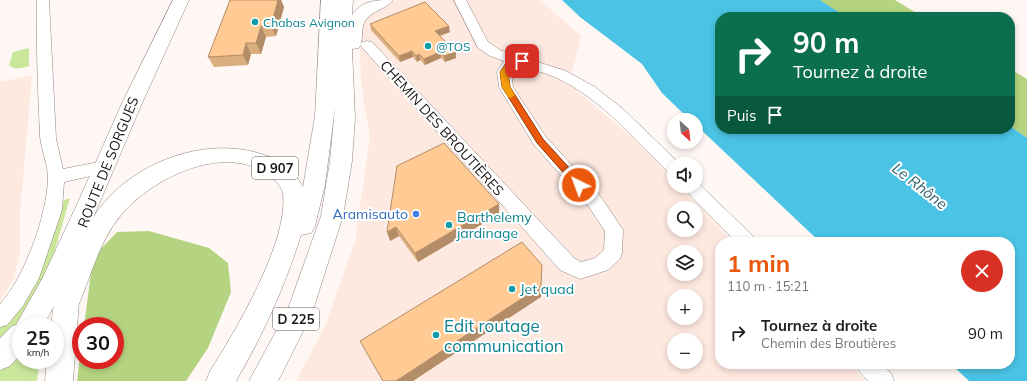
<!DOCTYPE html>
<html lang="fr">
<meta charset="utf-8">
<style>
:root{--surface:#fff;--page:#f2f2f2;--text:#202124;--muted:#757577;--accent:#ea580c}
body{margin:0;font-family:Mulish,sans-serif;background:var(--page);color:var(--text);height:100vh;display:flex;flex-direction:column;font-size:15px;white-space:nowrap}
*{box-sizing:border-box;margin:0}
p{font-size:13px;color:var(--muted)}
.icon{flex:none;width:22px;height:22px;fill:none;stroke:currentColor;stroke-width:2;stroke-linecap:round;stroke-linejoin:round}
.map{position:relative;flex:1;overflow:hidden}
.drawer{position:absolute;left:715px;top:237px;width:300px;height:132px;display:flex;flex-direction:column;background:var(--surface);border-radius:16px;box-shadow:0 2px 6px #0003}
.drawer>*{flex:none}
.hud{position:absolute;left:715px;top:12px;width:300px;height:122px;border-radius:16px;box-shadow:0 2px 6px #0003;background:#0b6e4f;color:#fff;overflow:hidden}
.needle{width:26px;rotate:153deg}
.controls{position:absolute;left:667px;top:113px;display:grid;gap:8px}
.controls a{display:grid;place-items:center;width:36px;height:36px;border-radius:50%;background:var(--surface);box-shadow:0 2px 6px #0003;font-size:20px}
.speed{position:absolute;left:12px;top:317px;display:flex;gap:8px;font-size:20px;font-weight:700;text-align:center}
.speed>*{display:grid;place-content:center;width:52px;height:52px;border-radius:50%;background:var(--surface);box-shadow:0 2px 6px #0003;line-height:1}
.speed small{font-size:10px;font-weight:400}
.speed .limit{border:6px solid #d22;background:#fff;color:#111}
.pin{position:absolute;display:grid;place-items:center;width:34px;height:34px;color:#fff;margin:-17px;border-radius:8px;box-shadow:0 2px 6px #0006}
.me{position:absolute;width:44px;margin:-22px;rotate:318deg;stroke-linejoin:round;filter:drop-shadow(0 0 3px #0008)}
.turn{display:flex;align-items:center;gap:14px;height:84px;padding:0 12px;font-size:18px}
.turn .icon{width:52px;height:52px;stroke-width:2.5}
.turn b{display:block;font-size:28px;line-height:34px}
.then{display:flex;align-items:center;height:38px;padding:0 12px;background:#0003;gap:8px;font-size:15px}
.round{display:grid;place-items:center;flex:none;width:42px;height:42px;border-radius:21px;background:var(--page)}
.head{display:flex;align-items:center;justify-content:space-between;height:68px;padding:0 12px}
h1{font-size:24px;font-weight:700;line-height:30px;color:var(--accent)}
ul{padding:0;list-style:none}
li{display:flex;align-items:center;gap:12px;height:56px;padding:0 12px}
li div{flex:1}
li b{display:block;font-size:15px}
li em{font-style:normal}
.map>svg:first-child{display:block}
.built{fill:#fee9e0;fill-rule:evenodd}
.green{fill:#c9e69b}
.forest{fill:#b5d481}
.water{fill:#4bc3e4}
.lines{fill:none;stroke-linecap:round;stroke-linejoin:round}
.minor-casing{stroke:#918581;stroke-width:1}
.major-casing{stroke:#918581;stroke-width:1}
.highway-casing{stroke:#918581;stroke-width:1}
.minor{fill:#fff;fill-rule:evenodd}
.major{fill:#fff;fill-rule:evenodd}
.highway{fill:#fff;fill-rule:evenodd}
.wall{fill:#dbae7f}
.shaded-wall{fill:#b28d68}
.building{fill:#ffca94;stroke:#b28d68}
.route{fill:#ea580c;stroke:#983908}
.slow{fill:#f59e0b}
.culture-dot{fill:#0f9aa8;stroke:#fff;stroke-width:1.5}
.shop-dot{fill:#3f7fe0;stroke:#fff;stroke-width:1.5}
.labels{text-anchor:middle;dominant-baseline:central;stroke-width:4;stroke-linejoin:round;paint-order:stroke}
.far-culture-label{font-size:12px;fill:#0d838f;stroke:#fff;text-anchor:start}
.shield{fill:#fff;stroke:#5f5c5b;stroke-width:1}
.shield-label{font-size:13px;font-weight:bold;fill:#1b1615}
.street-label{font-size:14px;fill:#1b1615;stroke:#fff}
.shop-label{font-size:14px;fill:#366cbe;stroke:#fff;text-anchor:end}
.culture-label{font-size:14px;fill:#0d838f;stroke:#fff;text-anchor:start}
.water-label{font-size:15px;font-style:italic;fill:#2c5d6b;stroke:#fff}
.near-culture-label{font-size:17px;fill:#0d838f;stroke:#fff;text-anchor:start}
</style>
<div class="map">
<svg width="1027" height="381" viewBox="0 0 1027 381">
<rect width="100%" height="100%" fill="#fff7f4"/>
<path class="built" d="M397 0H540L581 36 569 84 639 143 674 180V186H679L733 242H720V364H850L866 381H296L326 324 355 241 370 136 364 104 361 78 359 28 360 25 378 7ZM674 208H696V230H674ZM674 252H696V274H674ZM674 296H696V318H674ZM674 340H696V362H674Z
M32 75 20 213V251L14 278 6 293 0 300V82Z"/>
<path class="green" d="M29 48V66C22 68 15 71 9 65L13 52Z
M70 198 46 281 0 350V328L21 308 37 283 64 200Z
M21 350V360H40L37 381H0V371Z"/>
<path class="forest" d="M820 0H895L923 17H845Z
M1010 69 1027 79V138L1010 126Z
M149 231 209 248 228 263 231 292 208 348 186 381H77L81 348V360H115V326H84L93 257 117 232Z"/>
<path class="water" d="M562 0H820L846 17H720V129H1010V126L1027 138V381H969L951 364H1010V242H820L696 125V120H690L662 93 642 64 580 17Z"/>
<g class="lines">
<g class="minor-casing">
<path id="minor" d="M37 0H49L56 139 63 169 104 161 110 163 112 167 110 171 104 173 64 182 62 210 39 278 23 306 7 325 0 327V304C25 277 47 215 48 178 48 164 41 150 40 136 38 91 36 45 37 0Z
M454 0H466L488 42 500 50 566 71 595 87 623 109 680 164H674V174L668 172C634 138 601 99 557 78 544 72 529 69 516 64L511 72 513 87 546 137 601 197 623 230 622 253 620 259 608 270 580 279 560 270 360 45 362 42 367 41 372 42 574 258 581 262 595 258 604 250 605 231 589 207 534 145 499 87 497 72 504 61 490 56 478 48Z
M696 181 754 237 757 242H736L686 191 684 186H696Z
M855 364H881L891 373 894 381H868L859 371Z"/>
</g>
<g class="major-casing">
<path id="major" d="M173 0H189L143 101 93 218 89 239 85 246 77 249 69 246 65 239 71 218 123 101Z
M68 276 77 279 80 287 73 381H45L47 360H55V326H51L56 287 59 279Z"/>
</g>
<g class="highway-casing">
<path id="highway" d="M321 0H353L352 15C363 0 376 0 393 0 387 9 372 10 365 21 360 29 364 40 359 48L352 49 355 118 352 161 343 216 312 313 278 381H249L288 309 321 216 330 161 335 107 325 185 315 226 311 233 301 235C285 286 263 335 236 381H206L210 371C235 332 289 241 283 194 282 186 273 178 267 174 222 143 151 179 121 215 98 242 90 281 75 313L66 317 57 313 54 306 43 326H21V354L10 366 0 370V338L12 326 16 325 42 279 74 211 82 209 90 211 93 218C125 166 199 136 258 153 279 159 293 168 303 187L315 116Z"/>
</g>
<use href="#minor" class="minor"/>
<use href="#major" class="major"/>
<use href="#highway" class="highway"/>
</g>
<path class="wall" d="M230 0H281L284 7 276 36 266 37 261 54H251L248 65 214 67 208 57Z
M370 24 450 32 440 36 456 52V58L445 62 441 58 425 65 420 60 417 62 413 57 400 62 371 30Z
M397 166 499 204V214L418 262 399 236 390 241Z"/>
<path class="shaded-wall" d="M278 0H281L284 7 276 36 271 26Z
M261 26 266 37 261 54 256 43Z
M449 26 450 32 436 37 435 31Z
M246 43 251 54 248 65 243 55Z
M412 51 413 57 400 62 399 56Z
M440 52 441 58 425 65 424 59Z
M456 52V58L445 62 444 56Z
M419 54 420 60 417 62 416 56Z
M499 204V214L418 262 415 253Z
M396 227 399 236 390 241 387 232Z
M541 286V297L413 381H396Z"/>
<path class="building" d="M230 0H278L271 26H261L256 43H246L243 55 208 57Z
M425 2 449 26 435 31 456 52 444 56 440 52 424 59 419 54 416 56 412 51 399 56 370 24Z
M444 143 499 204 415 253 396 227 387 232 397 166Z
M522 242 542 265 541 286 396 381H383L360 341Z"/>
<path class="route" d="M513 56 526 61 522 64 515 62 508 72 510 87 543 139 582 182 584 185 582 187H576L537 143 502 87 500 72 510 57Z"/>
<path class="slow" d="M508 63 512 65 508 72 510 87 515 95 511 98 508 97 502 87 500 72 506 64Z"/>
<g class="culture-dot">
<circle cx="255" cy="22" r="4"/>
<circle cx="428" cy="46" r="4"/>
<circle cx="449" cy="225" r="4"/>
<circle cx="512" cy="289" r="4"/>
<circle cx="436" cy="335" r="4"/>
</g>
<circle class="shop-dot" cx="416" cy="214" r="4"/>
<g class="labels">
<g class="far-culture-label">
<text x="263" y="22">Chabas Avignon</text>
<text x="436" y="46">@TOS</text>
</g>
<g class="shield">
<rect x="252" y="157" width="46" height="22" rx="3"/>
<rect x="273" y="308" width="46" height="22" rx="3"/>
</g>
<g class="shield-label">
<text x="275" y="168">D 907</text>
<text x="296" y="319">D 225</text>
</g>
<g class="street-label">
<text transform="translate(442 128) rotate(48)">CHEMIN DES BROUTIÈRES</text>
<text transform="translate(108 162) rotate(-68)">ROUTE DE SORGUES</text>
</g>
<g class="shop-label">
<text x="408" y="214">Aramisauto</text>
</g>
<g class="culture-label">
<text x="457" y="217">Barthelemy<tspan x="457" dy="16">jardinage</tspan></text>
<text x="520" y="289">Jet quad</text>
</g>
<g class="water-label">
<text transform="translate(920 186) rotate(38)">Le Rhône</text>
</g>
<g class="near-culture-label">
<text x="444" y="325">Edit routage<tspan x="444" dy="20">communication</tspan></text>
</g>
</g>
</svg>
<div class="controls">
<a><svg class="needle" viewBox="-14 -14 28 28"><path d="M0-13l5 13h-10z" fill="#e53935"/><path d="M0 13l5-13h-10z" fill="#757577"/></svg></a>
<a><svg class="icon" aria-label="sound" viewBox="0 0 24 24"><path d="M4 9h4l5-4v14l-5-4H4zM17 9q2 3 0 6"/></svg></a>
<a><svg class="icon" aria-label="search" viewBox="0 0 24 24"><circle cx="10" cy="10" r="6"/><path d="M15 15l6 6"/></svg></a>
<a><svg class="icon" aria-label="layers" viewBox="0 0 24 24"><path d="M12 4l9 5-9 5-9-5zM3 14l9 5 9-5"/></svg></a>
<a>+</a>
<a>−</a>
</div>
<div class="speed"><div>25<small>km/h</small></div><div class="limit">30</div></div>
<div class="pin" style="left:522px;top:61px;background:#d93025"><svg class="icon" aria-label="arrive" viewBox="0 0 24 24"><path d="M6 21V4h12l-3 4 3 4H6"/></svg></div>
<svg class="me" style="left:579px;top:185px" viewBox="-20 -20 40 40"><circle r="17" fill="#ea580c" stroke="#fff" stroke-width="3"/><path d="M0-11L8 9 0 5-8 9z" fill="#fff"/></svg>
<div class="hud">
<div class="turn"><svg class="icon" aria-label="right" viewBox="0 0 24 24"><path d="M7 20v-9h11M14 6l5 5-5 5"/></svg><div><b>90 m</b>Tournez à droite</div></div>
<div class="then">Puis<svg class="icon" aria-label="arrive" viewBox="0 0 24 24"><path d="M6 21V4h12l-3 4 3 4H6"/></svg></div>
</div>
<section class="drawer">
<div class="head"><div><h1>1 min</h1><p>110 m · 15:21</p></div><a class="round" style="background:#d93025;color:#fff"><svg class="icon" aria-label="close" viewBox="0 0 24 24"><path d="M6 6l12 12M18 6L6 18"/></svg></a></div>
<ul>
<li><svg class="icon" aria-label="right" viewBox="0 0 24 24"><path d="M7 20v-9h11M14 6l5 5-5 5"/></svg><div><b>Tournez à droite</b><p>Chemin des Broutières</p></div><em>90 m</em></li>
</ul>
</section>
</div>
